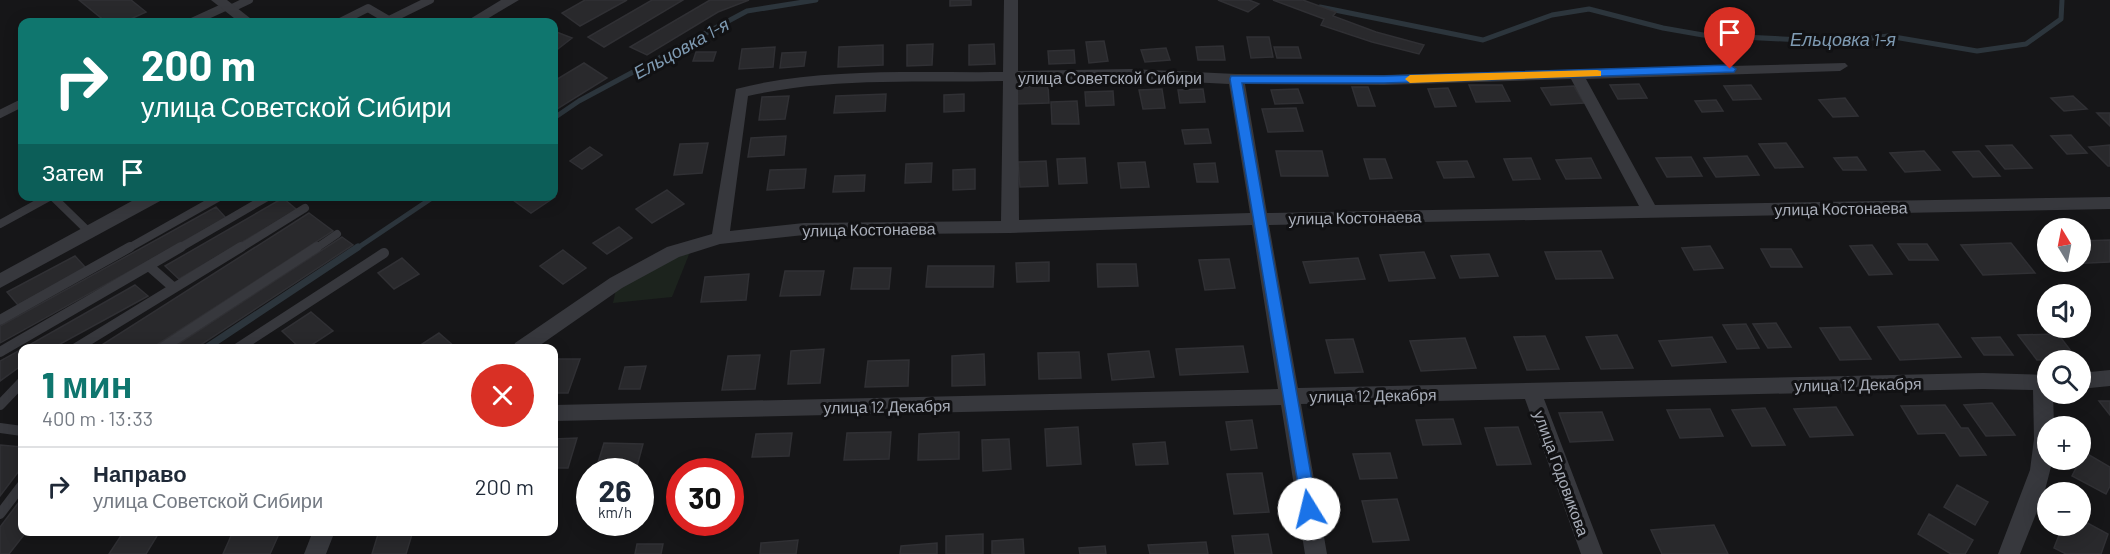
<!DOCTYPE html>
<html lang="ru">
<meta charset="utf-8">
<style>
:root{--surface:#fff;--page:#f2f2f3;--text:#1f2937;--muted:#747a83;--line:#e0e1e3;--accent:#0f766e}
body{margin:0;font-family:Barlow,sans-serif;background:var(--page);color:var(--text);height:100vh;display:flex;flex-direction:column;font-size:22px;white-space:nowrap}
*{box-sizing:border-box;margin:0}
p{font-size:20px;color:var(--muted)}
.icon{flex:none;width:33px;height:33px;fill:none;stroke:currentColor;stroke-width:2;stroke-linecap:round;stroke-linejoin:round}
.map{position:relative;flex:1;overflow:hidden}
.side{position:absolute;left:18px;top:344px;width:540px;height:192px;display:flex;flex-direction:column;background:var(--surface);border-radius:12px;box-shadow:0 3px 15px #0003}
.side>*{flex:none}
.top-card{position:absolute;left:18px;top:18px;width:540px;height:183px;border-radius:12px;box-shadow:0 3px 15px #0003;background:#0f766e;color:#fff;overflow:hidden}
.needle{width:39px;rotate:350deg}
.tools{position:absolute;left:2037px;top:218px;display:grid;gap:12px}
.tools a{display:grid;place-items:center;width:54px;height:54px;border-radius:50%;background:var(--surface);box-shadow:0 3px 15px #0003;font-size:30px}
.speed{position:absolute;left:576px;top:458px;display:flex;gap:12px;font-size:30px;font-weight:700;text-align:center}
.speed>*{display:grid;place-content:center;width:78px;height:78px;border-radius:50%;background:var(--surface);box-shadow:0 3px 15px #0003;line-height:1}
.speed small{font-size:15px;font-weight:400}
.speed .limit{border:9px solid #d22;background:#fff;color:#111}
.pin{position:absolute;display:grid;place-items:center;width:51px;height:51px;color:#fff;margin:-62px -26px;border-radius:50% 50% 50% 0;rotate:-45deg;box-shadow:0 0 6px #0007}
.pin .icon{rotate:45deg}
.me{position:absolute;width:66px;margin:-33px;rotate:351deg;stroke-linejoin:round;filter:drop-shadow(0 0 4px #0008)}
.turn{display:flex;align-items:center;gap:21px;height:126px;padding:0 24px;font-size:27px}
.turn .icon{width:78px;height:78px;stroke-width:2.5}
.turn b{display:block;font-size:42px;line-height:51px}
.then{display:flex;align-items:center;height:57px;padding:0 24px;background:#0003;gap:12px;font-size:22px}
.round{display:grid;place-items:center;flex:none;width:63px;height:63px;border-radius:32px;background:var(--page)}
.summary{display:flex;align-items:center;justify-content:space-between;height:102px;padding:0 24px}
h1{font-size:36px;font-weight:800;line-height:45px;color:var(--accent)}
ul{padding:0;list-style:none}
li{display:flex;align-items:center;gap:18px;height:78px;padding:0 24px;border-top:2px solid var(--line)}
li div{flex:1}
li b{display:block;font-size:22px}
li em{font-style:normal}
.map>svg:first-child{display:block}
.green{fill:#1c231d}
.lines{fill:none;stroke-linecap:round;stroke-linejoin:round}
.stream-far1{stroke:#2c353c;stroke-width:5}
.stream{stroke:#2c353c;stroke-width:7}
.building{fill:#29292c;stroke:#303034;stroke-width:1.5}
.service-far1{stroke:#37383d;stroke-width:8}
.service{stroke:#37383d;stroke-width:10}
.minor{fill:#37383d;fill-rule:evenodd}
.route{fill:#1a73e8;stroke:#114b97;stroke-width:1.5}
.slow{fill:#f59e0b}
.labels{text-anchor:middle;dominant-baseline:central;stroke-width:6;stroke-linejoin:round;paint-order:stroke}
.street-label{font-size:16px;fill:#a8adb8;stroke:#111113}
.water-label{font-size:18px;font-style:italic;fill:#7f9bb3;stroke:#111113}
</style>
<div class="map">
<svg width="2110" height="554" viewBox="0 0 2110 554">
<rect width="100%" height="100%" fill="#161618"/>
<path class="green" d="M690 252 672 297 613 303 616 289 650 269Z"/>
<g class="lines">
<path class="stream-far1" d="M1320 7 1483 40 1552 15 1589 9 1663 28 1703 35 1842 42 1888 36 1977 51 2026 44 2061 19 2062 0
M554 118 579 101 747 11 816 0
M356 249 435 196"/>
<path class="stream" d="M206 348 358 247"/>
</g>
<path class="building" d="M79 0H131L146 12 124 22H106Z
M585 0H627L580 26 562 13Z
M652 0H683L604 47 588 37Z
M710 0H749L718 12 647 55 630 47Z
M950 0H971V5L950 6Z
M1218 0H1249L1259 4 1248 12Z
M1273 0H1303L1336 12 1333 16 1376 32 1424 45 1419 54 1372 42 1321 25 1324 19Z
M554 31 572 38 554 52Z
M1247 37H1269L1273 57 1251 58Z
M1104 41 1108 61 1089 63 1086 42Z
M933 44 932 65 907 66V45Z
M994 44 995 64 969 65V45Z
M883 45V65L838 67 839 47Z
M1223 46 1225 60H1198L1196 47Z
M775 47 773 67 739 69 742 49Z
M1274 47H1298L1301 58H1277Z
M1166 48 1170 60 1145 62 1141 50Z
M1074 50 1075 63 1049 64 1048 51Z
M696 52H716L713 61H693Z
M806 52 804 66 780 68 782 53Z
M584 63 607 78 554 111V81Z
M1639 84 1647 98 1618 99 1610 85Z
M1469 85H1502L1510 101 1476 102Z
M1751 85 1761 99 1733 100 1724 86Z
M1048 86 1049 103 1017 104V87Z
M1574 86 1584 103 1551 105 1541 88Z
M1352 87H1368L1375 106H1358Z
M1448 88 1456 106 1435 107 1428 89Z
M1162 89 1165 108 1143 109 1139 90Z
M1203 89 1205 102 1180 103 1178 90Z
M1298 89 1303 103 1275 104 1271 90Z
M1113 91 1114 105 1086 106 1085 92Z
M886 94 885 111 834 113 836 96Z
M964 94V111L944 112V95Z
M789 96 785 119 759 120 762 97Z
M2073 96 2087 109 2064 111 2051 98Z
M1845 98 1858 116 1833 117 1819 100Z
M1716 100 1723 111 1702 112 1695 101Z
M1077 101 1079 124H1052L1051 102Z
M1296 108 1303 131 1268 132 1262 109Z
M2097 113H2110V126Z
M1208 129 1211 143 1185 144 1182 130Z
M2071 135 2087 153 2067 154 2051 136Z
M786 136 784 155 748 157 751 138Z
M708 143 702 173 674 175 680 144Z
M1786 143 1803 167 1775 168 1759 144Z
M2012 145 2032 168 2005 169 1986 146Z
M2110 145V166H2108L2089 147Z
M590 147 602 155 582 169 570 161Z
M1276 151H1322L1328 176H1281Z
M1924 151 1940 170 1905 172 1890 153Z
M1979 151 2000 176 1973 177 1953 152Z
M1747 156 1759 175 1716 177 1704 158Z
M1691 157 1702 176 1667 177 1656 158Z
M1857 157 1866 170H1843L1834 158Z
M1085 158 1087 183 1059 184 1057 159Z
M1531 158 1540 179 1513 180 1504 159Z
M1591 158 1601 178 1566 179 1556 160Z
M1364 159H1385L1392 178 1370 179Z
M1046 161 1048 186 1020 187 1018 162Z
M1467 161 1474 177 1444 178 1437 162Z
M1145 162 1149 187 1121 188 1118 163Z
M932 163 931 182 905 183 906 164Z
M1215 163 1218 182H1197L1194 164Z
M806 169 804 188 767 190 770 170Z
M975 169V189L953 190V170Z
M865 175 864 191 833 192 835 176Z
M667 190 684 204 652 223 636 209Z
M554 196 555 197 531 213 509 197Z
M283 198 297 210 179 279 165 266Z
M216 207 226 218 0 343V326Z
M309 213 333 231 152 348H97Z
M619 227 632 238 607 254 593 243Z
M342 237 353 245 196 348H172Z
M2110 240V262L2067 264 2064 261H2080V241Z
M2011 243 2035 273 1983 275 1961 245Z
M1898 244H1927L1938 260H1909Z
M1872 245 1892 274 1869 275 1850 246Z
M1710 246 1723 268 1694 270 1682 248Z
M1761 249H1791L1802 267H1771Z
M563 250 586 268 563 284 540 266Z
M1601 251 1613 278 1556 279 1545 252Z
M1424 252 1435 278 1389 281 1380 255Z
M1489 254 1498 276 1460 278 1451 256Z
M75 256 86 268 18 305 7 292Z
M402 258 419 274 394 289 378 273Z
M1358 258 1365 279 1310 283 1303 262Z
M1229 259 1235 288 1205 290 1199 260Z
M1049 262V281L1017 282 1016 263Z
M1097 264H1136L1138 286 1098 287Z
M928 266H994L993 287H926Z
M854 268H891L889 289H851Z
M785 271H824L820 295 780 296Z
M749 274 746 300 701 302 705 277Z
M135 285 148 296 53 348H24Z
M311 312 333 331 307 348H300L282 331Z
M1776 323 1791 347 1768 348 1753 324Z
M1746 324 1759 348 1737 349 1723 325Z
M1938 324 1961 357 1900 360 1878 327Z
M1850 327 1871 359 1840 360 1820 328Z
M439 333 456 348H416Z
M2058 334 2077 359 2037 360 2018 335Z
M1617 335 1633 368 1601 369 1586 337Z
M1545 336 1559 369 1527 370 1514 337Z
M1712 337 1726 362 1672 366 1659 341Z
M2000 337 2013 355H1984L1972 338Z
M1465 338 1476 368 1421 371 1410 341Z
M1353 339 1363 372 1335 373 1326 340Z
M1243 346 1248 372 1180 375 1176 349Z
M22 349V365L0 381V361Z
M824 349 820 383 788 384 791 351Z
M1149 351 1154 377 1112 380 1108 354Z
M1079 352 1081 378 1039 379 1038 353Z
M984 354 985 385 952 386V356Z
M760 355 755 389 722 390 728 356Z
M554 359H580L568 393H554Z
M909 360 908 386 865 387 868 361Z
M646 366 640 389H619L625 367Z
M2099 401H2110V415Z
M1992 403 2015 435 1986 436 1964 405Z
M1945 405 1961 428H1968L1986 455 1960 456 1945 433 1918 434 1901 406Z
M1836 407 1853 435 1810 437 1794 409Z
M1765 408 1785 445 1752 446 1732 410Z
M1710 409 1723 436 1680 438 1667 410Z
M1602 412 1613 440 1570 442 1559 413Z
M1453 419 1461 444 1423 445 1416 420Z
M1252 420 1257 448 1231 450 1226 422Z
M1078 427 1081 464 1047 466 1045 429Z
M1518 427 1531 464 1497 465 1485 428Z
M891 432 889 459 844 460 847 433Z
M959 432V459L918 460 919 434Z
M792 433 789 456 752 457 756 434Z
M577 438 568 468H554V439Z
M1009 439 1011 469 983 471 982 440Z
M1165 442 1168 464 1136 465 1133 444Z
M604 443 643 444 636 470 596 469Z
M0 445 22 447V467L0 496Z
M2084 452 2110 467V486L2106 494 2072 476Z
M1390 453 1397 478 1360 479 1353 454Z
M1262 473 1269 512 1234 514 1227 474Z
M1957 485 1988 502 1975 525 1944 507Z
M22 498V531H27L9 554H0V527Z
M1397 499 1409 540 1373 542 1362 501Z
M1929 514 1973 540 1965 554H1951L1918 534Z
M2080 519 2108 534 2101 554H2066L2054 548 2063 525H2080Z
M1714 525 1728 554H1662L1651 530Z
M124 531H160L146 554H109Z
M379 531H413L406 554H372Z
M279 534 270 554H223L231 536Z
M983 534V554H946V536Z
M1268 534 1272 554H1235L1232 536Z
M1023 539 1024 554H992V541Z
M798 540 796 554H760L761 543Z
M1206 542 1208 554H1150L1148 545Z
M937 543V554H900L901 546Z
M637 544H663L661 554H635Z
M1105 546 1106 554H1080L1079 548Z"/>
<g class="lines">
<path class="service-far1" d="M230 9 249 0
M389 20 430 0
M192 22 227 6
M340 22 368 8 392 22
M0 114 22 103
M52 196 89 232
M0 224 51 196
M127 249 221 196
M178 249 269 196
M239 249 305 208
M315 249 337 234"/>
<path class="service" d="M150 267 174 288
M0 320 130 247
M76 348 241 247
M162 348 317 247
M238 348 384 253
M0 352 181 247
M0 405 22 382
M0 428 22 431
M0 514 22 485"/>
<path class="minor" d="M211 0H227L255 22H239Z
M501 0H519L482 22H465Z
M1004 0H1018V71L1131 69 1236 74 1384 75 1845 63 1848 66 1840 71 1586 79 1655 205 2110 197V209L1269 225 1298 388 1983 373 2048 375V393H2053L2054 426H2048V459H2053L2044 494 2020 554H1998L2030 470 2034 439 2033 390 1983 389 1544 399 1603 554H1581L1525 399 1301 404 1327 554H1305L1281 405 554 421V405L1278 389 1252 225 1010 233 804 235 720 244 679 257 622 288 536 348H513L515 343 610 278 667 247 712 234 736 89C820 67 916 73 1003 72ZM1131 79 1229 84 1250 213 1019 220 1018 81ZM1571 79 1639 206 1267 213 1245 84 1384 85ZM1003 81 1001 221 804 223 730 231 748 96C831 77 919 83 1003 81Z
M141 196H164L162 200 0 288V273Z
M2110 370V386L2080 389V373Z
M313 531H335L326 554H304Z"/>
</g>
<path class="route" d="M1730 65 1736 69 1734 72 1384 83H1242L1317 509 1315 514 1309 516 1303 514 1230 79 1231 76H1384Z"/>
<path class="slow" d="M1597 70 1601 71V76L1410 83 1405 79 1410 75Z"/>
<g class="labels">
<g class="street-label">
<text x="1110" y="77">улица Советской Сибири</text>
<text transform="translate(1841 208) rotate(-1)">улица Костонаева</text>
<text transform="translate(1355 217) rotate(-1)">улица Костонаева</text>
<text transform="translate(869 229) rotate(-1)">улица Костонаева</text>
<text transform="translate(1858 384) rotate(-1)">улица 12 Декабря</text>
<text transform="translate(1373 395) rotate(-1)">улица 12 Декабря</text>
<text transform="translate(887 406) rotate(-1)">улица 12 Декабря</text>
<text transform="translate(1562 473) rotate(70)">улица Годовикова</text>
</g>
<g class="water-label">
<text x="1843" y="39">Ельцовка 1-я</text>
<text transform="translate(681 48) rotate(-29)">Ельцовка 1-я</text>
</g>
</g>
</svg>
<div class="tools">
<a><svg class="needle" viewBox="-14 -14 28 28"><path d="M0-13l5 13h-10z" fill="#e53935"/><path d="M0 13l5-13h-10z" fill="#747a83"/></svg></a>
<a><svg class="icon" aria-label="sound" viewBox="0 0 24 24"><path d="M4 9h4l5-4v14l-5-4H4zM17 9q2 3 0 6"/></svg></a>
<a><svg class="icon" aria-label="search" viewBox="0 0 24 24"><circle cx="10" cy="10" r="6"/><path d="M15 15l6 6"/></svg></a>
<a>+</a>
<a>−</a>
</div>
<div class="speed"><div>26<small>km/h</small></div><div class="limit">30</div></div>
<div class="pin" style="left:1730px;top:69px;background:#d93025"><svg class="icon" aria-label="arrive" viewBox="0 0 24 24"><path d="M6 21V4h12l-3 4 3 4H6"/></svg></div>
<svg class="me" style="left:1309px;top:509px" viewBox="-20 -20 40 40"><circle r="19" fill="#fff"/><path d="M0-13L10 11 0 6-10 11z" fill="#1a73e8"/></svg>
<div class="top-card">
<div class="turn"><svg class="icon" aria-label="right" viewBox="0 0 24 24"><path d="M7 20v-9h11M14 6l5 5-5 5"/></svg><div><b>200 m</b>улица Советской Сибири</div></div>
<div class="then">Затем<svg class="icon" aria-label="arrive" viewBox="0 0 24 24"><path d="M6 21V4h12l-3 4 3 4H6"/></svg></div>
</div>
<section class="side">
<div class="summary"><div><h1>1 мин</h1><p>400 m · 13:33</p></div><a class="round" style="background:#d93025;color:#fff"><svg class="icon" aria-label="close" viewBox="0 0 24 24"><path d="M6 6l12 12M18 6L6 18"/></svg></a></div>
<ul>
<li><svg class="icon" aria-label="right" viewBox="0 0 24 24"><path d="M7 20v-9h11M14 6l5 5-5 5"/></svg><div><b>Направо</b><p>улица Советской Сибири</p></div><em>200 m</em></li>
</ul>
</section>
</div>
